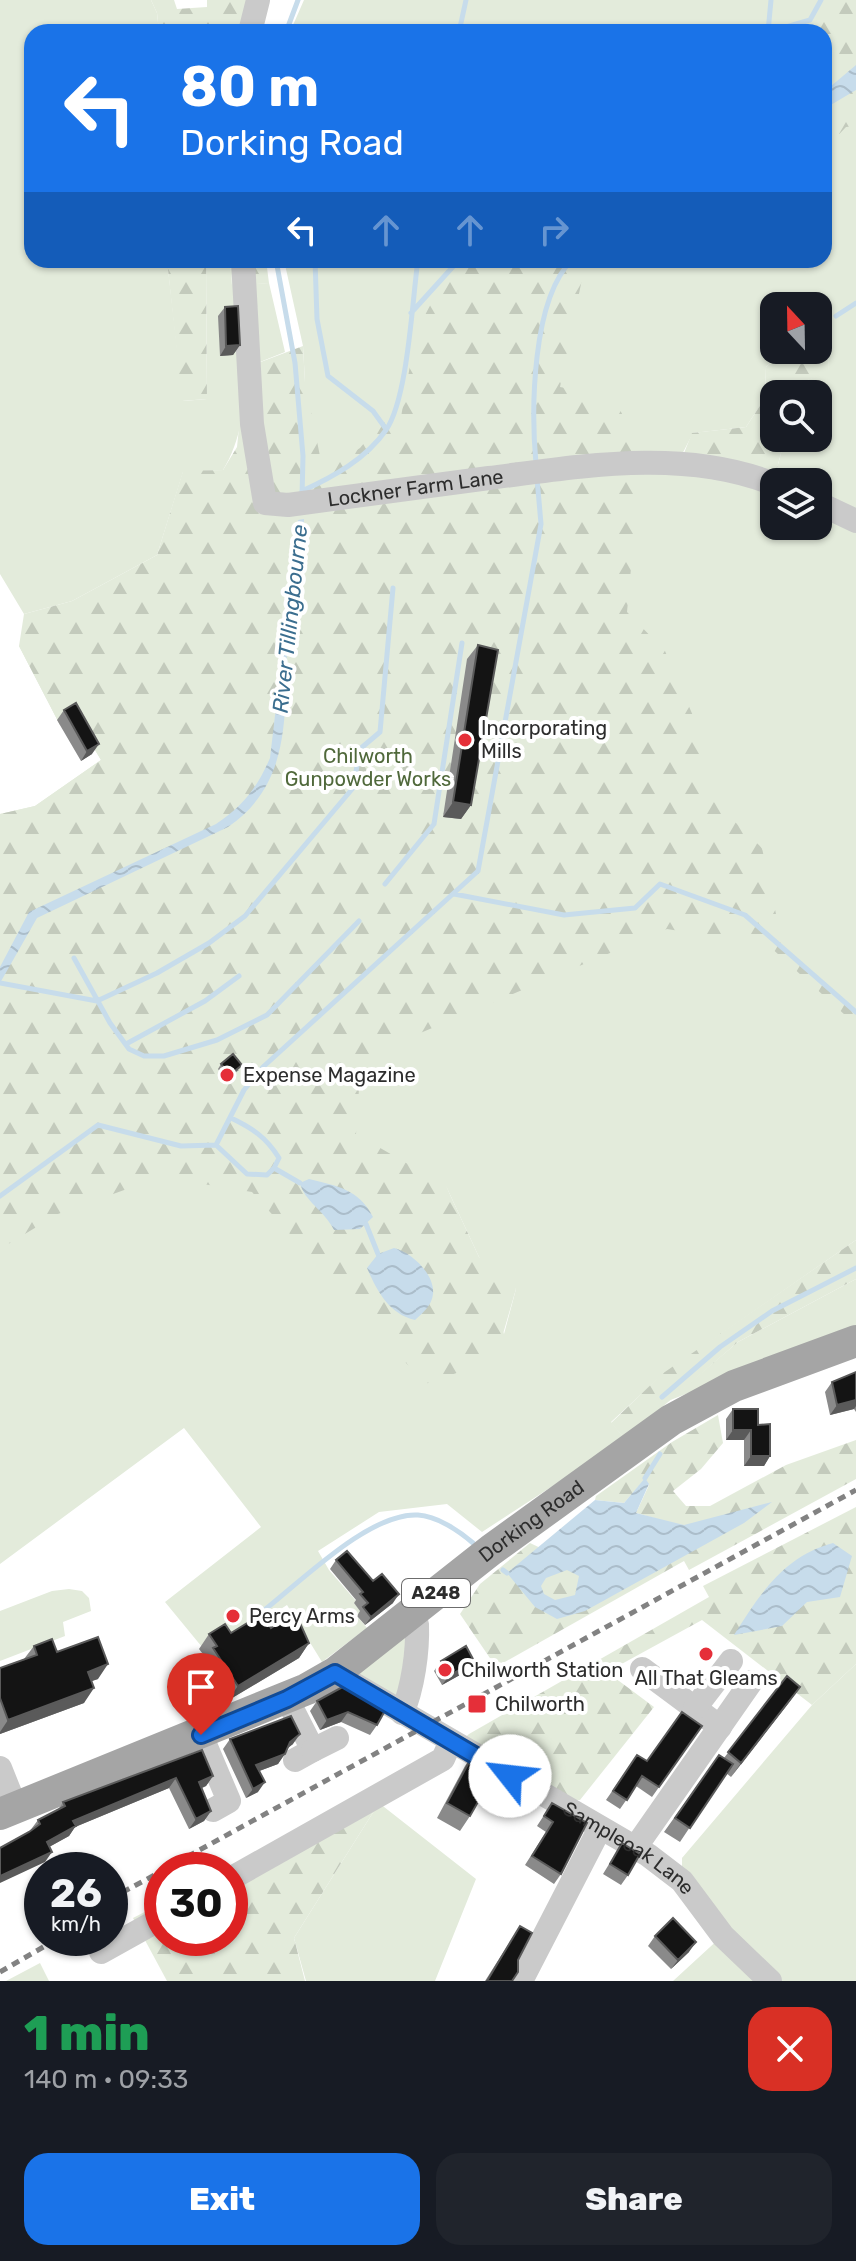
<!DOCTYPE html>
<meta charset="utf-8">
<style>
:root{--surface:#171b24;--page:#20242c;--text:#f1f3f6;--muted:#9ea1a6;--accent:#1a73e8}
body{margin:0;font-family:Rubik,sans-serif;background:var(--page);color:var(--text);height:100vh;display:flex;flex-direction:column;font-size:30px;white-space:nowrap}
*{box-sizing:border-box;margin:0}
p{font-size:26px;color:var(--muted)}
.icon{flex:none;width:44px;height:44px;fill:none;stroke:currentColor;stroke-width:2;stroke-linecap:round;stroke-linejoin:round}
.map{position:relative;height:1981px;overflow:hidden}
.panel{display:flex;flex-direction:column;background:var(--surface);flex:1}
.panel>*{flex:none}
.top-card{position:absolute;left:24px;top:24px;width:808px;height:244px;border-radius:24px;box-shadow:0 2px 6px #0004;background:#1a73e8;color:#fff;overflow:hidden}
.needle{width:52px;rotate:338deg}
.tools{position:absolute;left:760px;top:292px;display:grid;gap:16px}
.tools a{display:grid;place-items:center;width:72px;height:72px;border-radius:16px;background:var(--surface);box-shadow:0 2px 6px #0004;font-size:40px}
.speed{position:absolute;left:24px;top:1852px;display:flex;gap:16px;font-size:40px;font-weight:700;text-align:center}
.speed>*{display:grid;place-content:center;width:104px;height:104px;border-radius:50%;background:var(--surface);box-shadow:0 2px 6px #0004;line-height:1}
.speed small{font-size:20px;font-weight:400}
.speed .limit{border:12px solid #d22;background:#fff;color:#111}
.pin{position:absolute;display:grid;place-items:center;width:68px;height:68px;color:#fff;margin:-82px -34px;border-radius:50% 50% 50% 0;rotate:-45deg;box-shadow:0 0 8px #0007}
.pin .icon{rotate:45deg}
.me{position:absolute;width:88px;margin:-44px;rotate:299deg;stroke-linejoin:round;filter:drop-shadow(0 0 6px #0008)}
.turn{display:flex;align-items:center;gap:28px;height:168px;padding:0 24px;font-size:36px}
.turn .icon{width:104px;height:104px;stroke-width:2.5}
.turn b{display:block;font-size:56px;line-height:68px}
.lanes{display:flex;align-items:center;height:76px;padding:0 24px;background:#0003;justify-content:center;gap:40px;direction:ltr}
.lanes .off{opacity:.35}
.round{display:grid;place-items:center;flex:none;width:84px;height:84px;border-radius:24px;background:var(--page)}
.headline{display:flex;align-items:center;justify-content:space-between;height:136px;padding:0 24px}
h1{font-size:48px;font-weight:800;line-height:60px;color:#1e9e55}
.primary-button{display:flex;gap:16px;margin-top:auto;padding:16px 24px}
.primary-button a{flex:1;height:92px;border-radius:24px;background:var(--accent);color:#fff;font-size:32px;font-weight:800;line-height:92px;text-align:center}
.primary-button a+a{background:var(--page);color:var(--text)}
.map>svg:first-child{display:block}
.green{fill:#e3ebdb;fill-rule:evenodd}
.forest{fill:url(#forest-firs)}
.water{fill:url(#water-waves);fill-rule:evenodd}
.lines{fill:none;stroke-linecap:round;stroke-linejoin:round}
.stream{stroke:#c7dceb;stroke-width:5}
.minor{stroke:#cacaca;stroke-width:24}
.major{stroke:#a5a5a5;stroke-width:32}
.rail{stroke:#828282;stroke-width:5;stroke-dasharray:8 6;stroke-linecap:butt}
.wall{fill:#8a8a8a}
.shaded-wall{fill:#5a5a5a}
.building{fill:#141414;stroke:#5a5a5a;stroke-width:2}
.route-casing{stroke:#114b97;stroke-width:20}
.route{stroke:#1a73e8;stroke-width:14}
.poi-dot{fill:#e52f39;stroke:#fff;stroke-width:3}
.labels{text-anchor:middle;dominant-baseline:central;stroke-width:8;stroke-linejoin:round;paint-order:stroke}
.shield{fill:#fff;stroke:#6c6c6c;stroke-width:2}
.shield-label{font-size:18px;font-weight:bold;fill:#2d2d2d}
.street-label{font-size:20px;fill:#2d2d2d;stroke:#fff}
.poi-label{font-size:20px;fill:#2d2d2d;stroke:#fff;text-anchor:start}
.park-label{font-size:20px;fill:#50693b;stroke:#fff}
.water-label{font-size:22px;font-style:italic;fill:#3b6e8f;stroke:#fff}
</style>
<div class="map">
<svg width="856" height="1981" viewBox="0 0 856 1981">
<defs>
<pattern id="forest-firs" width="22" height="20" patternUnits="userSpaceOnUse" patternTransform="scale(2)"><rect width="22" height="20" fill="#e3ebdb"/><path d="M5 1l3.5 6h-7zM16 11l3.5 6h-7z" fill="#c3cabc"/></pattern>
<pattern id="water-waves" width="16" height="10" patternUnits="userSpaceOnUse" patternTransform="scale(2)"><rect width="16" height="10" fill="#c7dceb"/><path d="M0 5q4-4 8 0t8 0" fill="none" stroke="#abbdca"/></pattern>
</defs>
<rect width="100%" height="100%" fill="#fff"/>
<path class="green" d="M0 0H151L157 13 159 32H32V260H167L183 401 207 399 206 260H230L232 286 242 285C244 344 255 419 223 470L183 472 157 555 72 601 24 614 0 574Z
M304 0H856V510L818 494V482H789L775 476 785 438H818V394H796L799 383 828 372 829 321 818 323V306H774V350H783L766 367 765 398 746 427 693 433 674 470 774 490V526H818V508L856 526V1240L662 1375 611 1422 625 1439 482 1532 447 1504 379 1512 318 1551 329 1570 356 1601 354 1603 362 1612 357 1616 367 1628 322 1662 287 1605 221 1648 202 1647 165 1602 261 1527 184 1428 0 1564V814L35 806 101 760 77 720 60 725 19 646 55 635 174 563 305 382 303 346 284 260H824V32H290ZM446 1186 479 1257 516 1289 504 1334Z
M269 283 285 352 255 364 250 284Z
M856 1279V1327L668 1401 738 1342Z
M69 1589 82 1591 89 1598 91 1611 63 1622 65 1636 0 1661V1611L52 1591Z
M409 1615 405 1706 335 1673Z
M856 1664V1981H673L722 1936 682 1881V1858L812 1705Z
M379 1803 476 1879 435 1981H306L294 1938Z"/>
<path class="forest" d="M151 0H174L177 9 207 7V0H247L255 32H159L157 13Z
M827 0H856V126L846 127 824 150V32H792L813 27Z
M167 260H206L207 399 182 401Z
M230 260H266L269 283 232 286Z
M468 260H608L582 279 560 387 613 397 635 438 641 458 627 612 665 651 697 725 708 796 762 848 780 933 832 979 856 987V1025L768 945 667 929 361 1058 356 1134 446 1186 479 1257 506 1270 516 1289 503 1334 468 1369 425 1384 252 1192 160 1177 58 1214 0 1249V814L35 806 101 760 77 720 60 725 19 646 24 614 72 601 157 555 183 471 223 470 237 447 245 368 303 346 305 382 323 471 360 448 386 417 401 418C414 349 413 309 468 260Z
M830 321 828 373 799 383 796 394H774V438H785L775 476 682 458 692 433 746 427 765 398 766 367 783 350H818V323Z
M856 1240V1279L738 1342 625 1439 611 1423 662 1374Z
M718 1415 723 1443 701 1469 673 1491 686 1506H710L786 1465 856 1440V1479L689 1570 684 1561 496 1667 460 1614 480 1584 530 1543 595 1574 667 1532 661 1520 636 1513 649 1485 645 1479 624 1503 595 1500 596 1496 672 1442Z
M856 1507V1664L812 1705 702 1620 607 1672 654 1707 580 1800H552L456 1746 469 1734 709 1597 703 1586Z
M379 1803 294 1938 305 1981H167L133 1918 162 1903V1938H230V1870Z
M40 1963 49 1981H6Z"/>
<path class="water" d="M856 65V90L824 109V92Z
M304 519C304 552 293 585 289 617 281 694 301 777 228 827L37 918 0 983V967L29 912 216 824C243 806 257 788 270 758L298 520Z
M309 1179C337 1186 359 1189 373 1217L360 1229 334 1230C324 1210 304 1201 300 1183Z
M394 1248C411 1252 435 1274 433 1294 432 1305 423 1313 415 1320 389 1314 377 1291 367 1268L378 1254Z
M645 1478 649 1484 636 1513 684 1525 772 1502 744 1523 585 1611 557 1619 535 1607 507 1573 595 1500 624 1503ZM567 1570 579 1576 575 1595 555 1600 544 1594 541 1586 546 1578Z
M833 1543 852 1556 840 1597 807 1602 782 1626 734 1635C760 1594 784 1556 833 1543Z"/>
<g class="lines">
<path class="stream" d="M286 32 298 0
M459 32 466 0
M768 32 771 0
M769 32 810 20 821 0
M276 260 295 363 303 456 302 497
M315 260 317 319 328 376 373 411 386 429
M411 313 459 260
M836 316 856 303
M536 464C531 409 532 299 572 260
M302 491C333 477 366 459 386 430 408 398 412 301 418 260
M385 884 434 824 462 643
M454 894 564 915 635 908 660 884 745 915 856 1012
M74 958 110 1023 129 1049 144 1056H164L217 1040 267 1015 359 921
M0 983 97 1001 157 973 209 943 245 916 353 788 360 749 380 732 393 588
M126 1044 205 1001 239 976
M231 1118C252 1128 266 1137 279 1158L274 1168
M216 1145 247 1174 267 1175 274 1168 300 1183
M0 1196 98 1125 181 1146 216 1145 244 1090 263 1067 478 871 541 524 537 478
M366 1224 378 1254
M662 1397 720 1347 772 1311 856 1268
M645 1478 660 1454
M503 1570 507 1573
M253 1619C294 1589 367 1512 418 1515 437 1516 459 1531 473 1543"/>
<g class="minor">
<path d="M250 32 258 0"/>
<path id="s1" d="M243 260 252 424 265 503 288 505C355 496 422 487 489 478 583 466 684 448 774 484"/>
<path d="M818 503 856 521"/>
<path d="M642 1669 720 1727"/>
<path id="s2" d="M335 1673 648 1855 682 1881 723 1936 770 1981"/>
<path d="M287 1699 313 1750 295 1760"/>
<path d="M695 1708 731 1661"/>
<path d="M402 1713C413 1688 418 1651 417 1624L409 1615"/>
<path d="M201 1735 229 1801 213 1810"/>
<path d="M313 1750 337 1738"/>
<path d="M0 1768 16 1808"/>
<path d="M635 1848 751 1682"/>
<path d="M230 1879 443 1759 450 1743"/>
<path d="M101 1952 162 1918"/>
<path d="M521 1981 600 1828"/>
</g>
<path class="major" id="s3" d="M0 1814 307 1689 335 1673 491 1550 671 1420 734 1386 856 1341"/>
<path class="rail" d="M163 1870 856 1490
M110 1899 162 1871
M0 1972 59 1938"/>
</g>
<path class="wall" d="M225 307 240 345 233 355 220 356 218 316Z
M478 645 471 805 461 819 443 817 467 659Z
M64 710 92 754 81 761 57 720Z
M221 1064 239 1070 226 1080 218 1069Z
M856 1372V1412L854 1409 830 1415 825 1392 832 1382Z
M733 1409 758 1425 770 1456 764 1466H744V1440H726V1419Z
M336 1560 373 1581 393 1603 365 1625 357 1616 360 1611 354 1603 356 1600 330 1569Z
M271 1628 309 1643 299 1658 227 1701 203 1663 206 1658 199 1649 209 1634 231 1633Z
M34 1646 57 1652 98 1679 91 1681 84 1703 0 1734V1668L24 1659Z
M441 1661H474L467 1671 442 1685 434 1671Z
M787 1676 790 1701 731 1777 726 1773 680 1842 664 1832 719 1755 724 1758Z
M348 1684 377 1725 370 1735 341 1722 320 1730 310 1711 317 1701Z
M702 1726 652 1797 636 1786 620 1809 606 1800 637 1755 647 1761Z
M230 1739 293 1744 287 1748 278 1764 259 1771 258 1792 246 1798 223 1749Z
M202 1750 213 1776 206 1786 202 1788 211 1811 204 1821 189 1829 169 1788 75 1827 69 1836 49 1847 45 1862 29 1832 38 1820 58 1810 63 1802Z
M475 1751 470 1816 460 1831 437 1818 465 1766Z
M552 1803 561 1874 554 1884 525 1865 546 1832 537 1826Z
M622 1843 628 1875 621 1885 603 1874Z
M520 1926 518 1960 512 1981H485Z
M655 1936 689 1952 671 1969 648 1946Z"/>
<path class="shaded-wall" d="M240 345 233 355 220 356 226 346Z
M99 744 92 754 81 761 87 751Z
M453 802 471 805 461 819 443 817Z
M856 1400V1406L854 1409 830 1415 837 1405Z
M733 1430H751L744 1440H726Z
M751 1456H770L764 1466H744Z
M399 1594 393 1603 365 1625 371 1617Z
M309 1643 299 1658 227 1701 238 1686Z
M474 1661 467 1671 442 1685 449 1676Z
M108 1664 98 1679 78 1686 88 1672Z
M800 1687 790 1701 731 1777 741 1763Z
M94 1688 84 1703 0 1734V1732L8 1720Z
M348 1712 341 1722 320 1730 327 1720Z
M300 1734 293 1744 283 1752 290 1742Z
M285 1754 278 1764 249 1775 256 1765Z
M213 1776 206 1786 192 1792 199 1782Z
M176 1778 169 1788 75 1827 69 1836 40 1852 47 1842 73 1821Z
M265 1782 258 1792 246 1798 253 1789Z
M211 1811 204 1821 189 1829 196 1819Z
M52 1852 45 1862 0 1883V1876Z
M696 1942 689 1952 671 1969 678 1960Z"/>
<path class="building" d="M238 306 240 345 226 346 225 307Z
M478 645 498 650 471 805 453 802Z
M76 703 99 744 87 751 64 710Z
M233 1054 242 1065 230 1075 221 1064Z
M856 1372V1400L837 1405 832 1382Z
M733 1409H758V1425L770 1424V1456H751V1430H733Z
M347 1551 373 1581 382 1574 399 1594 371 1617 363 1607 368 1603 360 1594 363 1592 336 1560Z
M295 1612 309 1643 238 1686 213 1648 217 1646 209 1634 225 1624 231 1633 262 1614 271 1628Z
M98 1637 108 1664 88 1672 94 1688 8 1720 0 1698V1668L37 1655 34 1646 52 1639 57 1652Z
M466 1646 474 1661 449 1676 441 1661Z
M787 1676 800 1687 741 1763 728 1752Z
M348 1684 387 1707 377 1725 348 1712 327 1720 317 1701Z
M682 1712 702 1726 659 1787 642 1776 627 1800 613 1791 637 1755 647 1761Z
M291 1716 300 1734 290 1742 285 1754 256 1765 265 1782 253 1789 230 1739Z
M202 1750 213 1776 199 1782 211 1811 196 1819 176 1778 73 1821 76 1826 47 1842 52 1852 0 1876V1848L29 1832 40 1824 38 1820 65 1806 63 1802Z
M475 1751 499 1765 470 1816 447 1803Z
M719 1755 733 1764 690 1828 675 1818Z
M552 1803 587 1823 561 1874 532 1856 553 1822 544 1816Z
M622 1843 640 1854 628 1875 610 1864Z
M673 1918 696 1942 678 1960 655 1936Z
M520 1926 532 1933 518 1960V1972L512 1981H487Z"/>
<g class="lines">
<g class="route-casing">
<path id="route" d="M201 1735 287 1699 335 1673 510 1776"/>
</g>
<use href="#route" class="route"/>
</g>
<g class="poi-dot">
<circle cx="465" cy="740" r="8"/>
<circle cx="227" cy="1075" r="8"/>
<circle cx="233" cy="1616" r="8"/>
<circle cx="706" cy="1654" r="8"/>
<circle cx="445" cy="1670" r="8"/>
<rect x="467" y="1694" width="20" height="20" rx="4"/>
</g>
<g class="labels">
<rect class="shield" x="402" y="1579" width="68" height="28" rx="6"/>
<g class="shield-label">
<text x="436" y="1593">A248</text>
</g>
<g class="street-label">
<text stroke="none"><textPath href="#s1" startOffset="396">Lockner Farm Lane</textPath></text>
<text stroke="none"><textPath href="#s3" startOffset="612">Dorking Road</textPath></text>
<text stroke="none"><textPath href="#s2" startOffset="342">Sampleoak Lane</textPath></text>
</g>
<g class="poi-label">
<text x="481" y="728">Incorporating<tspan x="481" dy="23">Mills</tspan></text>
<text x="243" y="1075">Expense Magazine</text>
<text x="249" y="1616">Percy Arms</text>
<text x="461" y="1670">Chilworth Station</text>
<text x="706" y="1678" text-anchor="middle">All That Gleams</text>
<text x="495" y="1704">Chilworth</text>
</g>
<g class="park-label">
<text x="368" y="756">Chilworth<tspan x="368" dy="23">Gunpowder Works</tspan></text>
</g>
<g class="water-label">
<text transform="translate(290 619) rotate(-84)">River Tillingbourne</text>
</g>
</g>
</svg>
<div class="tools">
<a><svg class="needle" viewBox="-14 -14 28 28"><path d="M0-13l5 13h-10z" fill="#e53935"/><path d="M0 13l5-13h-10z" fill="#9ea1a6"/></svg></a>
<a><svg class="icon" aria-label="search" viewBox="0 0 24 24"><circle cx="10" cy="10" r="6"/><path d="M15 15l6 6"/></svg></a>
<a><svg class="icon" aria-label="layers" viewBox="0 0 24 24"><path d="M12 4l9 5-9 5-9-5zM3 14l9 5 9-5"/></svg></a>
</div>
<div class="speed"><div>26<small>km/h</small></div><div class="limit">30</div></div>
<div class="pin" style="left:201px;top:1735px;background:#d93025"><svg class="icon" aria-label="arrive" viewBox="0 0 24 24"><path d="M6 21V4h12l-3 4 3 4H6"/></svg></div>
<svg class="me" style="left:510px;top:1776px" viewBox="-20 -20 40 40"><circle r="19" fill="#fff"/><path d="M0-13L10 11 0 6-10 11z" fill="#1a73e8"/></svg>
<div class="top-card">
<div class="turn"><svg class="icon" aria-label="left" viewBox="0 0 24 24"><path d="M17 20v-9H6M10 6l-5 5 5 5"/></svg><div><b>80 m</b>Dorking Road</div></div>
<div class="lanes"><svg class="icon" aria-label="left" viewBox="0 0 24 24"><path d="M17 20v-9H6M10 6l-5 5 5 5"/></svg><svg class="icon off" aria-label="ahead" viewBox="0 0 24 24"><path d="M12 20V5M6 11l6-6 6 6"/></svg><svg class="icon off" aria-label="ahead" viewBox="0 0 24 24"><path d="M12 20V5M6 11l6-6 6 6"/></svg><svg class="icon off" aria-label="right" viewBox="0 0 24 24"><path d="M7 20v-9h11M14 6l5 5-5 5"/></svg></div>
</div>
</div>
<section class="panel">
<div class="headline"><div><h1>1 min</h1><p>140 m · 09:33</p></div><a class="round" style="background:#d93025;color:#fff"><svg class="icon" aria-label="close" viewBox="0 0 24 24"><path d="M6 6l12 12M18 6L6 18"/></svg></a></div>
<div class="primary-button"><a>Exit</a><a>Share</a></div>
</section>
